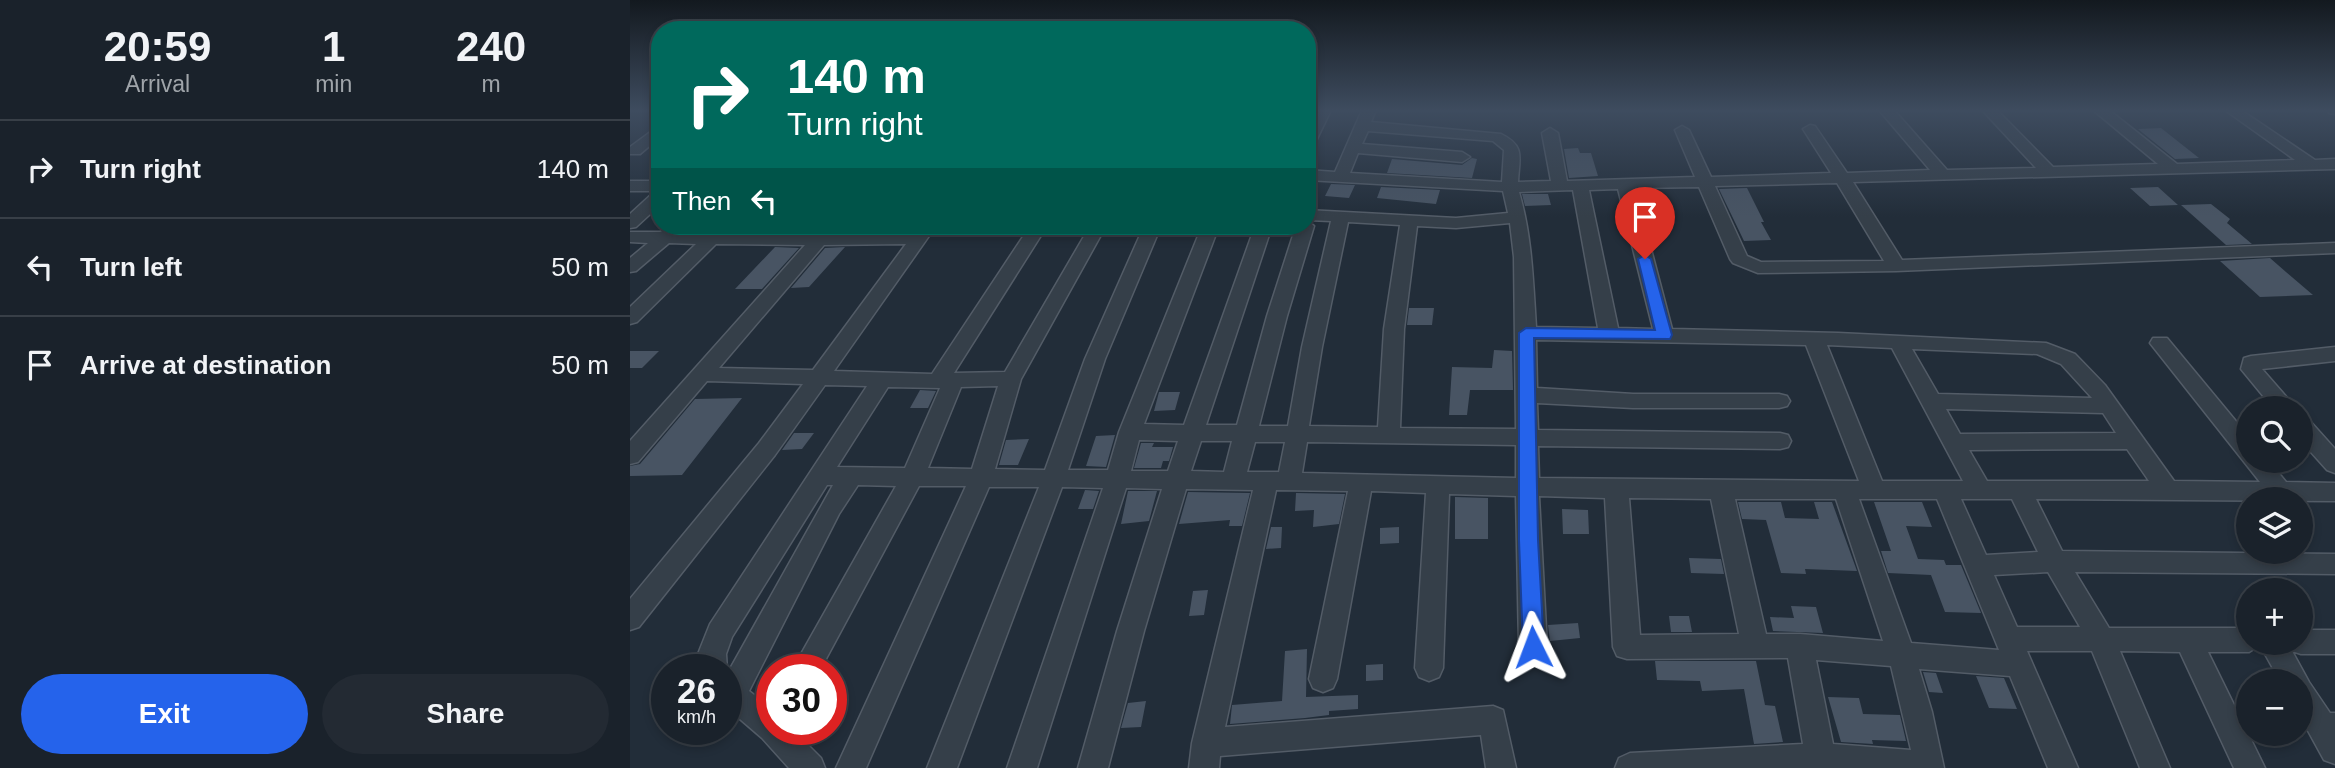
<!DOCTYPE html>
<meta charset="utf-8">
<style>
:root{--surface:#1a222b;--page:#232a33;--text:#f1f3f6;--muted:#9fa4a9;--line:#383f47;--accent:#2563eb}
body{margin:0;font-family:Helvetica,sans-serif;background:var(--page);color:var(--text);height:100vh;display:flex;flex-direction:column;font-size:26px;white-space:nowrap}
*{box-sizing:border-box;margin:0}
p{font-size:23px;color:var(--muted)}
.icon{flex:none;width:38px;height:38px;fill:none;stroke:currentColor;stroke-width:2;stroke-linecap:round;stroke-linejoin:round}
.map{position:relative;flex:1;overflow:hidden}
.details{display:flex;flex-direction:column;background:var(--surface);width:630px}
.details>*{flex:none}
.hud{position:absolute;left:21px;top:21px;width:665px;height:214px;border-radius:28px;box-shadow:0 4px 10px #0003,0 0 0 2px var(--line);background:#00695c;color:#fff;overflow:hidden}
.buttons{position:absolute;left:1606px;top:396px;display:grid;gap:14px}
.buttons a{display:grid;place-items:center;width:77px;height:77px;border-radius:50%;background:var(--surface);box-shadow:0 4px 10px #0003,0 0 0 2px var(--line);font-size:35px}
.speed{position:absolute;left:21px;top:654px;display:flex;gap:14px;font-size:35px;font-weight:700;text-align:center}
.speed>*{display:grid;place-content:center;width:91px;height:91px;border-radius:50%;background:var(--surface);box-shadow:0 4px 10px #0003,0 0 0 2px var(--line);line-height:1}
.speed small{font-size:18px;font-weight:400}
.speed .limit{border:10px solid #d22;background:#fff;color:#111}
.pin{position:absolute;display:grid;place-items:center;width:60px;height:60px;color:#fff;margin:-72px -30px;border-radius:50% 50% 50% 0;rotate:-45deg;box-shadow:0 0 7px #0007}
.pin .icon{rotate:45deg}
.me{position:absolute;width:77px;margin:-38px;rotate:357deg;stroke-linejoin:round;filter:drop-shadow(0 0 5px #0008)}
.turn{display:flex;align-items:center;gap:24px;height:147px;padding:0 21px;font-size:32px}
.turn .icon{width:91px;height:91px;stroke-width:2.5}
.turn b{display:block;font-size:49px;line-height:60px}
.then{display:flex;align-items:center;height:66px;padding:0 21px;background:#0003;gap:14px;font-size:26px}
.eta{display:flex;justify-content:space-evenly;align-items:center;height:119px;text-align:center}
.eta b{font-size:42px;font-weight:800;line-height:49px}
.action{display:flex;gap:14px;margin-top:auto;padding:14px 21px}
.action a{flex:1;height:80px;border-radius:42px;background:var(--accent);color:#fff;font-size:28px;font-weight:800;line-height:80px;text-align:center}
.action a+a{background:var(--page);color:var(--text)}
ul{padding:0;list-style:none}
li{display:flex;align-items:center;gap:21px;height:98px;padding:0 21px;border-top:2px solid var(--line)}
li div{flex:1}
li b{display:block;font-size:26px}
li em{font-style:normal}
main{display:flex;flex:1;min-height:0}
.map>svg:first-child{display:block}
.building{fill:#485463}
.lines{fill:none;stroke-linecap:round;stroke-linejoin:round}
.minor-casing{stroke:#535c67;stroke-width:3}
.minor{fill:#353f49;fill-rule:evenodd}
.route{fill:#2563eb;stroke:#184099;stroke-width:2}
</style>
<main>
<section class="details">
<div class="eta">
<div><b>20:59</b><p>Arrival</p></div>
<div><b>1</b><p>min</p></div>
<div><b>240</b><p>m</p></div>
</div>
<ul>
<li><svg class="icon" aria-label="right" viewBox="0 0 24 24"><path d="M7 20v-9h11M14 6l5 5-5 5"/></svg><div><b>Turn right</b></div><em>140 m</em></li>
<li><svg class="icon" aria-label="left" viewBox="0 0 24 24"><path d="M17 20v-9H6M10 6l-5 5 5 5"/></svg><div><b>Turn left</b></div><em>50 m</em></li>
<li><svg class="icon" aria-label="arrive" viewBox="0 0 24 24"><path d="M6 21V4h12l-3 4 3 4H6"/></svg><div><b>Arrive at destination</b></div><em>50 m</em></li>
</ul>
<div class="action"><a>Exit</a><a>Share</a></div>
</section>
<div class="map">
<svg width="1705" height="768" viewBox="0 0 1705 768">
<rect width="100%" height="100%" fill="#222d39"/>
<path class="building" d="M1531 128 1569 158 1545 159 1508 129Z
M948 148 950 153H961L968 176 939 178 934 149Z
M842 158 847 159 842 178 757 173 762 159 832 165Z
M701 184 725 185 719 198 695 196Z
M751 187 810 190 806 204 747 198Z
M1528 187 1548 205 1520 206 1500 188Z
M1117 188 1134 222H1131L1141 240 1114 241 1089 189Z
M892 194H918L921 205 895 206Z
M1581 204 1600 219 1597 223 1622 244 1596 245 1551 205Z
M145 247 169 248 132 289H105Z
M215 247 179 287 161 288 195 248Z
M1640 258 1656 272 1683 295 1630 297 1590 261Z
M779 308H804L802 325H777Z
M864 350 882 351 883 390H840L837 415H819L822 367 862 368Z
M0 351H29L12 368H0Z
M290 390 306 391 298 408H280Z
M529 392H550L545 410 524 411Z
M112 398 52 475 0 476V466L10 464 65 399Z
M164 433H184L172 449 152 450Z
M485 435 476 467 456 466 466 436Z
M399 439 388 465H369L376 440Z
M511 443H524L522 447H543L539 461H533L531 468H504Z
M455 490 469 491 463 509H448Z
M498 491H527L519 521 491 524Z
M558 492 620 493 612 526H599L600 520 549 524Z
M666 493 715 494 709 524 683 527 684 510 665 511Z
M825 497 858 498V539H825Z
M1108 502H1151L1155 518 1189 519 1184 502H1202L1227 571 1175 569 1176 574 1151 573 1136 520 1112 519Z
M1244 502H1292L1302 527 1276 526 1288 559 1314 560 1316 565H1331L1351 613 1315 612 1301 575 1258 573 1251 551H1261Z
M932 509 958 510 959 534H933Z
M641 527H652L651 548 636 549Z
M769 527V543L750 544V528Z
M1059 558 1091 559 1094 574 1061 573Z
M578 590 574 615 559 616 563 591Z
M1161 606 1186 607 1193 633 1143 631 1140 617 1164 618Z
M1039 616H1059L1062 632H1041Z
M948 623 950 638 920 641 918 625Z
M677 649 676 697 728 695V709L699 711V715L675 718 600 724 602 705 652 701 655 651Z
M1025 661H1126L1135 705 1145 706 1153 742 1124 744 1114 689 1072 691 1070 681 1027 680Z
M753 664V680L736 681V665Z
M1293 672 1306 673 1313 693 1299 692Z
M1346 676 1374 678 1387 709 1359 708Z
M1198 697 1229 698 1233 714 1270 715 1276 741 1242 740 1243 744 1211 742Z
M516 701 511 727 491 728 498 703Z"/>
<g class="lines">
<g class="minor-casing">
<path id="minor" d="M687 110H701L685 143 677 148V128Z
M732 110H746L741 122 871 134C896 146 889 158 888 182L921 181 912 133 920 128 928 133 937 181 1065 177 1045 130 1052 126 1059 130 1081 177 1201 173 1173 129 1180 125 1185 126 1217 173 1300 170 1249 110H1264L1317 170 1406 168 1352 110H1367L1423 167 1528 164 1463 110H1479L1547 164 1665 160 1595 110H1611L1685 160 1705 159V169L1223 182 1272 260 1705 243V253L1266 271 1128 273 1103 263 1100 259 1069 187 1005 188 1042 329 1208 333 1416 343 1445 354 1475 385 1544 481 1630 482 1520 343 1523 338H1537L1619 437V460H1638L1656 482 1705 483V501L1406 499 1432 551 1705 554V574L1445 572 1479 628H1619V642H1657L1660 647 1658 642H1671V630H1705V654H1671L1662 651 1679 682 1700 713H1705V764L1694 760 1671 718V681H1650L1630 645 1619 652H1578L1635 768H1604L1550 652 1490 651 1540 768H1510L1462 651H1397L1448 768H1418L1380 676 1289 669 1302 712 1314 768H985L989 758 1000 753 1173 744 1158 658 997 659 987 656 983 647 975 498 909 496 917 647 913 656 903 659 893 656 889 647 886 496 819 494 813 668 809 677 799 681 789 677 785 668 796 493 741 491 707 679 703 688 693 692 683 688 679 679 718 491 646 490 595 727 863 706 873 710 886 768H856L851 735 590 756 589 768H559L562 743 623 490 556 489 514 631 478 768H448L487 631 532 489 496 488 407 768H377L473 488 432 487 327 768H297L409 487H359L236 768H206L336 486H289L190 670H162L266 486 228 485 209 514 119 691 142 709V730H163L191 758 195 768H159L132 738 96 707V676L203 485H197L102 637 96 654 97 670 96 671 69 670 68 654 80 624 237 386 195 385 145 455 9 627 0 630V599L129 443 173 384 77 381 8 462 0 464V441L175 245 86 244 7 322 0 324V307L66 244 39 243 6 271 0 272V258L18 243 0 242V232H30L39 229C60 234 65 234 86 229L95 234H283L289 226H306L204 371 302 374 400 226H417L324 373 375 372 460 226H476L391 379 365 469 415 470 455 359 514 226H531L475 359 438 470H478L489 432 572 226H589L514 424 554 425 625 226H642L576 425H607L637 316 666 226H677V221L684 226 657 316 629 426H658L672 347 701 221 677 220V210L826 218 878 213 873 191 677 180V170L705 172ZM738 131 863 141 874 150 872 182 720 173 728 153 832 162 840 157 832 152 732 144ZM1207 183 1254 261 1131 262 1117 256 1085 186ZM988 189 1023 329 988 328 959 190ZM943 190 968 328 906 327C903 281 902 236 889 192ZM718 222 770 225 754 329 748 427 679 426 692 347ZM880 223 884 257 886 429 770 428 774 329 787 226 826 228ZM276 244 183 370 89 368 194 245ZM906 340 1176 345 1229 481 909 478 908 446 1150 449 1158 447 1161 441 1158 435 1150 433 908 430 907 403 1003 408H1149L1157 406 1160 401 1157 396 1149 394H1003L907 388ZM1197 345 1262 348 1333 481H1252ZM1282 349 1407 354 1431 364 1462 398 1308 394ZM368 386 342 469 298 468 331 387ZM258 387 310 388 275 468 207 467ZM1316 409 1473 413 1486 433 1330 434ZM509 440 548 441 538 471H501ZM571 441H602L594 472 561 471ZM625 442H655L649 472H617ZM677 442 886 445V478L672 473ZM1497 449 1519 481H1357L1339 450ZM999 498 1081 499 1109 634 1010 635ZM1105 499H1206L1253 641 1170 634H1136ZM1229 499H1307L1369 650 1281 643ZM1331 499H1382L1408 552 1356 555ZM1418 572 1450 627H1387L1364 575ZM1186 660 1261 666 1281 750 1203 744Z
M1697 110H1705V114L1699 113Z
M30 125V137L10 154H0V147Z
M0 181H30V191H0Z
M30 191V205L6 227 0 228V214L24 192Z
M1705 347V361L1632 369 1666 408H1643L1611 369 1614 358 1621 356Z
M1671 418 1679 420 1705 449V473L1697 470 1671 441Z"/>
</g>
<use href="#minor" class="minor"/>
</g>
<linearGradient id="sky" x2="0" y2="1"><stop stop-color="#13191f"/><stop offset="0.51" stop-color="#3e4c5f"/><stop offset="1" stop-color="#3e4c5f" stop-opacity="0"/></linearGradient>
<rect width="1705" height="217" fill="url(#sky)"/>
<path class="route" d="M1015 255 1021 259 1042 335 1040 339 904 338 908 540 914 647 911 653 903 656 896 653 893 647 889 540V333L896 328 1025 330 1008 259Z"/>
</svg>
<div class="buttons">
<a><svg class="icon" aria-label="search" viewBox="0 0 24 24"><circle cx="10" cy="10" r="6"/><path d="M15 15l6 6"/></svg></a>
<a><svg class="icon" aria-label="layers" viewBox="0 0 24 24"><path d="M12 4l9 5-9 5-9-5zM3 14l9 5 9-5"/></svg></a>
<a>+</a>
<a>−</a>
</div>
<div class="speed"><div>26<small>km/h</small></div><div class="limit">30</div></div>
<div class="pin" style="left:1015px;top:259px;background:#d93025"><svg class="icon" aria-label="arrive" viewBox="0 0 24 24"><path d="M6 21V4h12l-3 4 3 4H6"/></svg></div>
<svg class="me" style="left:903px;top:647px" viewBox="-20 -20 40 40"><path d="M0-17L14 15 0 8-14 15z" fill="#2563eb" stroke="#fff" stroke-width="4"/></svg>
<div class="hud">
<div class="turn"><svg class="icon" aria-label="right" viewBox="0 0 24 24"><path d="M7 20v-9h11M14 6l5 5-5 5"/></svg><div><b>140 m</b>Turn right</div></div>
<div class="then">Then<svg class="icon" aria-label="left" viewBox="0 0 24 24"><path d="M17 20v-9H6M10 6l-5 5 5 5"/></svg></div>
</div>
</div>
</main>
